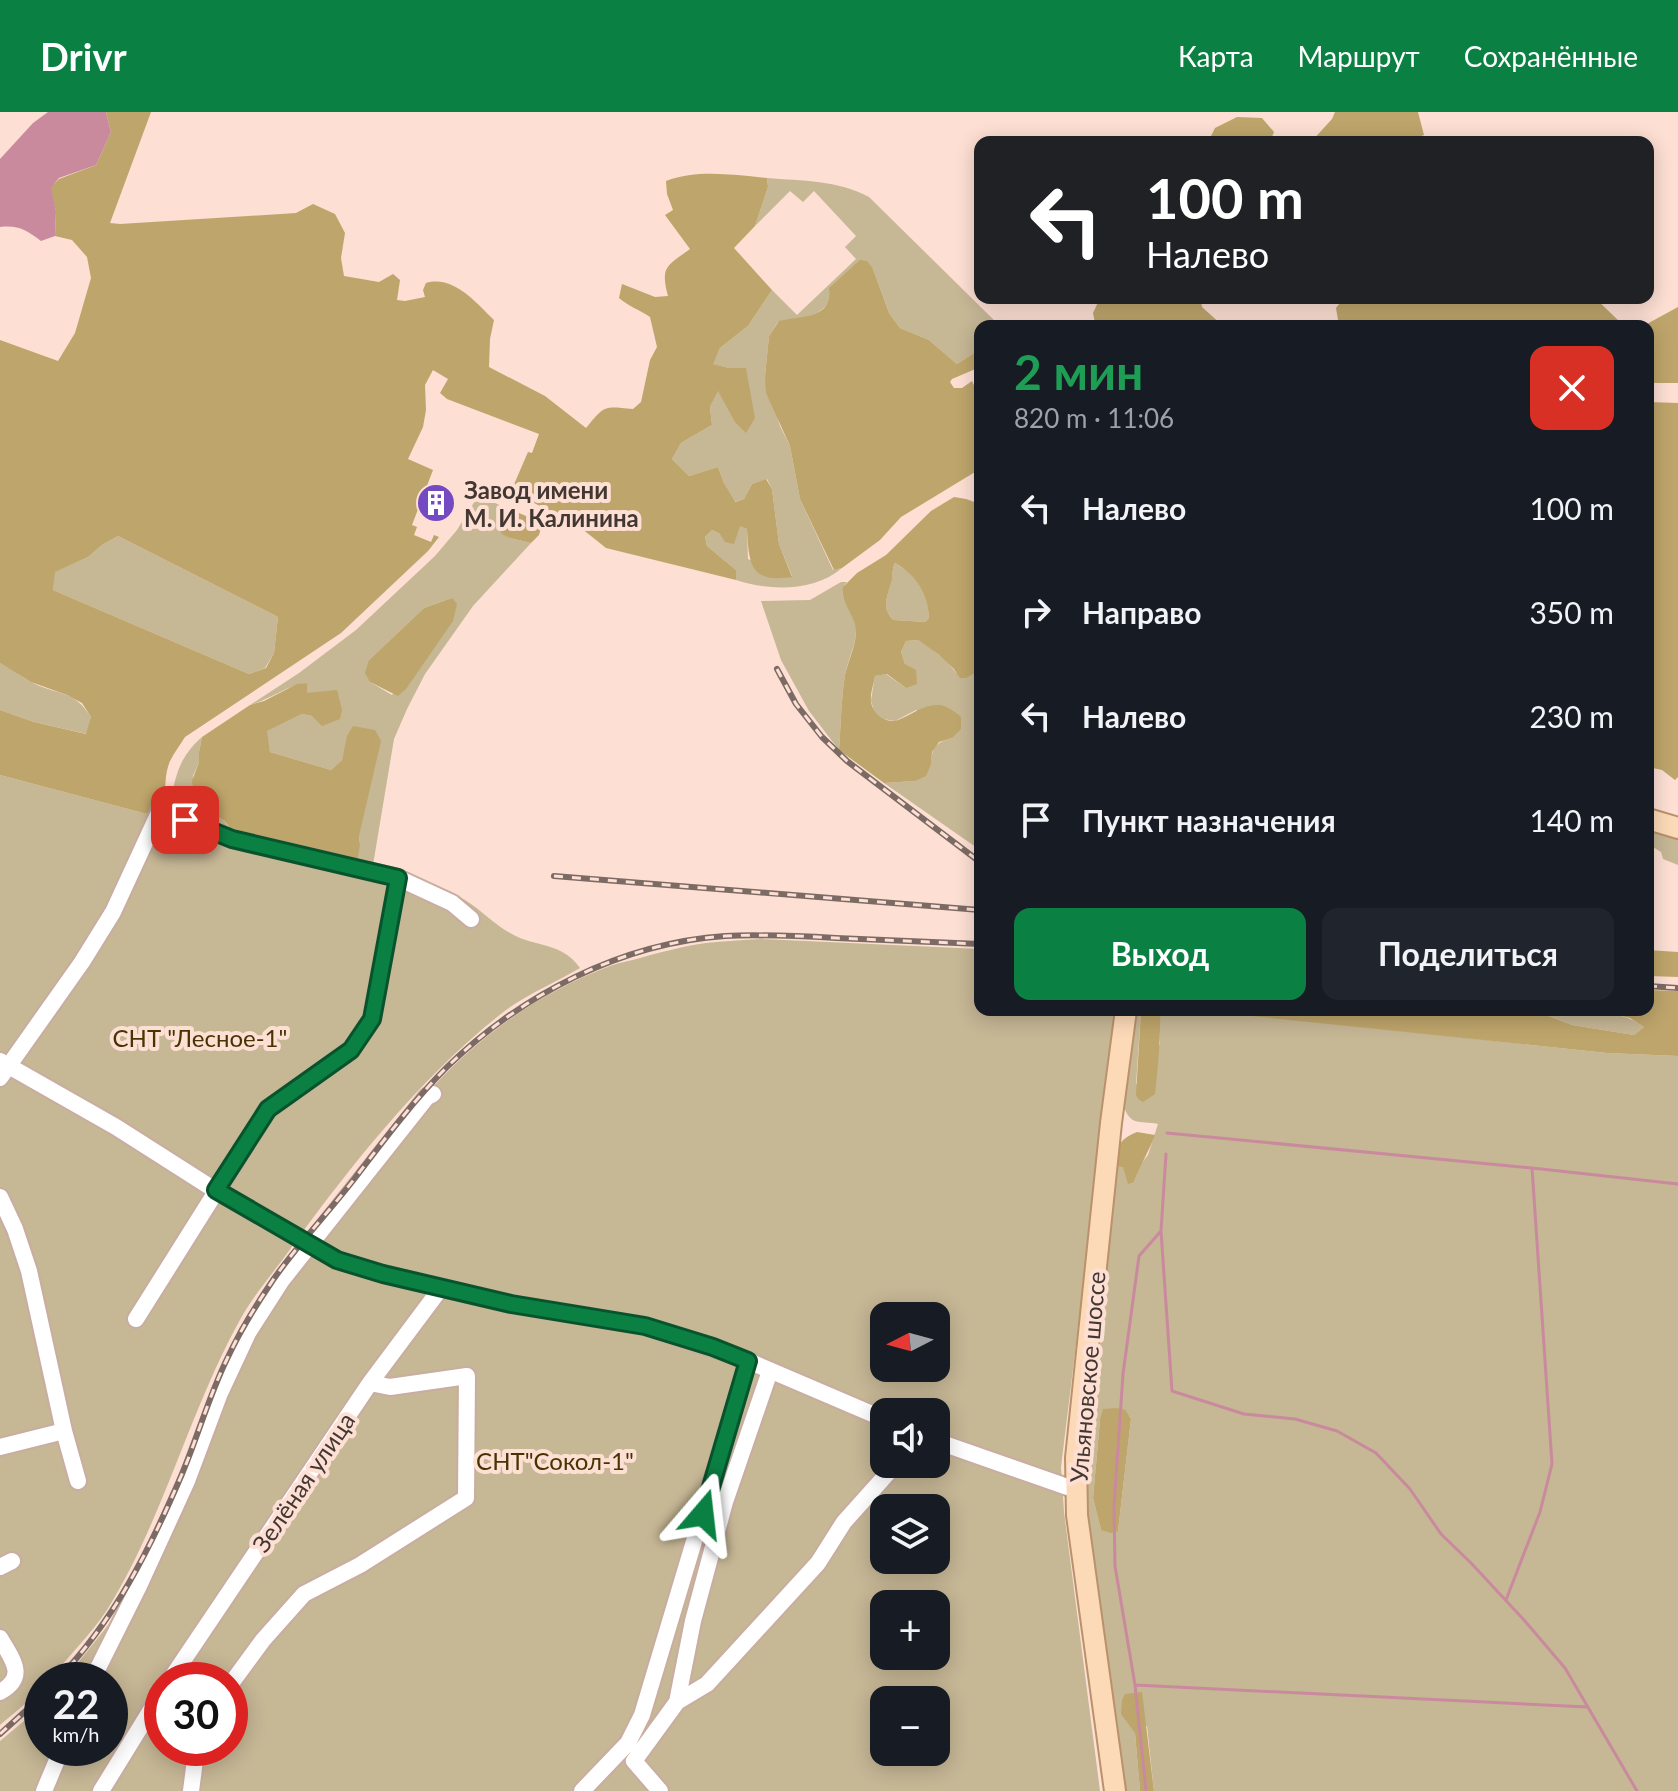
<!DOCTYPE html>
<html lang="ru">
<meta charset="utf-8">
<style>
:root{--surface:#171b24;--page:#20242c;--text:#f1f3f6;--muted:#9ea1a6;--accent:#0b8043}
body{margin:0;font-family:Lato,sans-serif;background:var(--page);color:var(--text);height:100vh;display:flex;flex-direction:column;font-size:30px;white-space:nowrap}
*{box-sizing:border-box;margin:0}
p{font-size:26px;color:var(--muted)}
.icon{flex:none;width:44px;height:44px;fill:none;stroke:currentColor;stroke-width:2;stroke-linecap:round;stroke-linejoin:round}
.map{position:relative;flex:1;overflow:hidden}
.drawer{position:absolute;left:974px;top:208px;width:680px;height:696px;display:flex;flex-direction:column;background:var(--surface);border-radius:16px;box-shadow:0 4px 20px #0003}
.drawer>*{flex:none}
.top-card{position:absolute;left:974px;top:24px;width:680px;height:168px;border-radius:16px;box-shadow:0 4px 20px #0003;background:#202124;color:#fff;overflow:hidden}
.needle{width:52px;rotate:264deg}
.buttons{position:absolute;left:870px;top:1190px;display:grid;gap:16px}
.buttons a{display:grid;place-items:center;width:80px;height:80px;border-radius:16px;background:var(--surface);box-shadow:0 4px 20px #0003;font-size:40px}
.speed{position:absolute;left:24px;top:1550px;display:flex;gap:16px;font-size:40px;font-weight:700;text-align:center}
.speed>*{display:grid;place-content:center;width:104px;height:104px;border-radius:50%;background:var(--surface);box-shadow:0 4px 20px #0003;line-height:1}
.speed small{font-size:20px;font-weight:400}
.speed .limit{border:12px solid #d22;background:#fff;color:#111}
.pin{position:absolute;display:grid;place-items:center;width:68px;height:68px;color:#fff;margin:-34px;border-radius:16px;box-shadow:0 4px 12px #0006}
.me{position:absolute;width:88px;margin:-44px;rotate:17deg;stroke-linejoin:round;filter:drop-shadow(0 0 6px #0008)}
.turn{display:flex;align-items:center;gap:28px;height:168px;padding:0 40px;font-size:36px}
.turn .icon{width:104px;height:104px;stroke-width:2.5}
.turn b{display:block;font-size:56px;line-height:68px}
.round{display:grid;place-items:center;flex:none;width:84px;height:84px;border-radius:16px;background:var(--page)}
.headline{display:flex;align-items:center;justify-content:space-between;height:136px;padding:0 40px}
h1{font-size:48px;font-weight:700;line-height:60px;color:#1e9e55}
.cta{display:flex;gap:16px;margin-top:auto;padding:16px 40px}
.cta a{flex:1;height:92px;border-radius:16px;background:var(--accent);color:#fff;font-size:32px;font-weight:700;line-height:92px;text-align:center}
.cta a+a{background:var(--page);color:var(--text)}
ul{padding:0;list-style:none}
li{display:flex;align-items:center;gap:24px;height:104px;padding:0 40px}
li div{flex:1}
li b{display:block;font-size:30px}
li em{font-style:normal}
header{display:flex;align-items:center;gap:48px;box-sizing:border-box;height:112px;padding:0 40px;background:var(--accent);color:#fff}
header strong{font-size:38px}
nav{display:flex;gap:44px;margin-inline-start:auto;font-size:28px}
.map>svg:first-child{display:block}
.green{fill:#c6b795;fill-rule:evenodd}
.forest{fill:#bea56b;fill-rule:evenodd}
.water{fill:#ca8a9d}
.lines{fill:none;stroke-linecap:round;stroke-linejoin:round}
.stream{stroke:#ca8a9d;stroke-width:3}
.minor-casing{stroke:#c9ada1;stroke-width:20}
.major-casing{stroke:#ba916a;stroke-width:24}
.minor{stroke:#fff;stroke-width:16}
.major{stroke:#fcdab8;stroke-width:20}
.rail-casing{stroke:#7c6b64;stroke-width:6}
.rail{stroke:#fddfd3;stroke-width:3;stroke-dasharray:9;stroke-linecap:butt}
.route-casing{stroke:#07532c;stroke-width:20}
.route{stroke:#0b8043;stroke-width:14}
.labels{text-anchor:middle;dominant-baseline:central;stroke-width:8;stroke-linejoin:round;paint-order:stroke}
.poi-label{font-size:24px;font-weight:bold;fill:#423732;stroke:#fddfd3;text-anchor:start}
.park-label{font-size:24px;fill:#463503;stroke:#fddfd3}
.street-label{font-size:24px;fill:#423732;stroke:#fddfd3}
</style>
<header>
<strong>Drivr</strong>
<nav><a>Карта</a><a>Маршрут</a><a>Сохранённые</a></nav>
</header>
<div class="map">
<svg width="1678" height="1679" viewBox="0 0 1678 1679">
<rect width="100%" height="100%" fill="#fddfd3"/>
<path class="green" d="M767 66C802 69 838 68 869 85L1000 214H980V237L957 252 929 228 900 216 889 201 873 157 831 184C824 207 798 205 778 210L769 224 765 264 780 314 790 334 800 387 833 458 842 456C814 480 769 479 736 468V458L707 434 705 425 712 418 720 422 739 413 747 417 748 447 792 464 779 432 772 377 767 367 752 372 744 387 734 390 724 371 718 355 689 364 672 347 681 331 712 313 710 295 718 278 734 309 729 256 712 252 720 236 748 214 772 178 797 203 856 147 845 135 856 124 814 79 803 90 790 79 755 114 768 75Z
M478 384 514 399 504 406 510 426 531 431 473 494 425 562 407 597 394 627 373 753C404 763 438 771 465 788 481 798 494 812 510 821 535 836 561 829 580 856 556 870 528 882 506 898 424 961 351 1053 291 1136 275 1159 255 1181 241 1206 189 1299 164 1406 107 1498 91 1522 67 1546 49 1568H42V1576L38 1581 0 1613V663L147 702 160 693 169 698C175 667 177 647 202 625L199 640V650L193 664 202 695 225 709 238 729 360 733 348 624 342 648 331 658 270 640 266 619 302 602 312 604 306 581 307 571C287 573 269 588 250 593L299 561 356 518 435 444 457 418ZM452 486 392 583 370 570 369 548 424 496Z
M118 424 278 505 274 541 265 556 249 562 53 478 54 460 88 445 102 433Z
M895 451C917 464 928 479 929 506L925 510 894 508C881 497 887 485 891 470 894 462 891 458 895 451Z
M841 470H847C834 486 854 498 856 515 857 532 848 546 845 563 841 588 841 613 839 638L809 599 781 548 761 489 810 488Z
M918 528C932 537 947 547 956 561L980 558V738L884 671 915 669 931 652C932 635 935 631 952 626L916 598 895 609 883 607 874 600 871 588 875 564 886 562 906 576 905 552 901 540 906 529Z
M0 551C11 557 22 565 33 571 59 584 73 577 91 605L87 622 34 610 0 598Z
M1648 717 1678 726V753L1663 747 1661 740 1648 732Z
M761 827 980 837V898H1117L1061 1355 1064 1400 1100 1679H0V1629L42 1594V1636H110V1568H64L109 1512 142 1458 229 1251 422 987C474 927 536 882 610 854 620 850 630 849 640 846 661 840 684 834 706 831 724 829 743 828 761 827ZM884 1204H936V1256H884ZM884 1300H936V1352H884ZM884 1396H936V1448H884ZM884 1492H936V1544H884ZM162 1568H230V1636H162ZM884 1588H936V1640H884Z
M1136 898H1141L1136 973 1160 932V898H1204L1607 941 1678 944V1679H1154L1147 1614 1135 1621 1140 1679H1121L1083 1397 1086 1309 1108 1142 1114 1054H1123L1134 1070 1140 1053 1148 1043 1158 1012C1139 1008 1130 1015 1123 992ZM1126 1298 1131 1307 1118 1419 1101 1418 1093 1386 1100 1308Z
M1541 898C1577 898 1614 894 1644 915L1634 923 1572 913 1541 901Z"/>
<path class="forest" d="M106 0H151L110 111 120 112 296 101 313 92 335 102 345 121 341 146 344 164 379 170 393 162 400 168 397 188 405 189 425 185 423 178 426 171C454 163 476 191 494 208L490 227 489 255 545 284 586 316C605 293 603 294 633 297L641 290 650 248 657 235 650 205C640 198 628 194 619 186L622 172 655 185 668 184C660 154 667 154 690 137L665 103 673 98 667 82 666 69C699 57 733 63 767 66L768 75 755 114 734 136 772 178 748 214 720 236 713 252 729 256H746L755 306 746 321 734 309 718 279 710 295 712 313 681 331 672 347 689 364 718 355 724 371 735 390 744 387 752 372 766 367 772 377 779 432 792 465C750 471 749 453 747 417L740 414 734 432 725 430 720 422 712 418 705 425 707 434 736 458V468L606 436 576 412 522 385 512 377 528 340 532 341 539 322 447 287 440 281 448 267 433 258 425 273 426 298 423 315 408 347 433 358 412 413 417 415 414 423 431 430 434 423 439 425 428 439 341 521 185 625C180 633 174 641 170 649 160 674 174 683 147 702L0 663V598L34 610 86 622 91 605 82 591 67 583 31 570 0 551V228L58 249 75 221 91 166 87 145 72 128 55 124 56 99 50 76 59 67 96 53 111 20ZM118 424 278 505 274 541 266 556 249 562 53 478 55 460 88 445 102 433Z
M1335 0H1418L1424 23 1407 30H1370L1350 24 1345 30H1311L1332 7Z
M1237 5 1262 6 1274 20 1270 30H1208L1215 16Z
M860 148 867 149 873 157 889 201 900 216 929 228 957 252 980 237V255L952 267 950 270 954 276H962L972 269 980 286V357L901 405 880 428 842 456 834 458 800 387 790 334 766 281 765 264 769 224 779 209C800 204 834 207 829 176Z
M1100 186H1203L1201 189 1202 195 1223 214H1101L1095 211 1093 201Z
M1344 186C1361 186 1377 193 1393 186H1595L1620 210 1628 214H1339L1336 196Z
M1678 195V271H1648V214H1637L1645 213Z
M1648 290 1678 291V665L1675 668 1662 658 1648 655Z
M954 385 966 387 980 392V558L966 566H960L953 556 938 542 918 528 906 529 901 540 905 552 916 558 917 572 906 576 887 562 875 564C874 572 870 581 871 589 872 602 886 612 898 608 911 603 924 592 939 593 948 594 955 600 961 605V617L952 626 939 630 932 640 931 652 926 664 915 669 884 671 839 638C841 613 841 588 845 563 848 549 855 536 856 521 857 503 840 493 843 475L857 461 886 443 931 399ZM895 451C916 463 928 481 929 506L925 510 894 508C881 497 887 485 891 471 894 463 891 458 895 451Z
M514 399 531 406 541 416 539 423 531 431 510 426 502 422 499 415 504 406Z
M452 486 457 492 453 509 406 577 398 584 370 570 365 561 369 548 424 496Z
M307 571V581L337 578 342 598 340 607 322 614 312 604 302 602 267 619 270 640 331 658 342 648 347 624 353 614 375 618 381 629 359 724 360 733 356 755 239 729 225 709 202 695 194 683 192 669 199 650V640L202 625 250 593 264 589 297 572Z
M1648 838 1678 840V865L1648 864Z
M1648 878 1678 879V944L1607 941 1204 899 1541 898V901L1572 913 1634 923 1644 915 1630 906 1598 898H1648Z
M1141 898H1160C1161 926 1158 954 1155 982L1143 990 1138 987 1136 983Z
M1137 1020 1155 1023C1149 1039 1140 1053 1134 1070L1128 1072 1123 1055 1114 1054C1119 1034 1117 1028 1137 1020Z
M1116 1296 1126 1298 1131 1307 1118 1419 1111 1421 1101 1418 1093 1386 1100 1308 1103 1297Z
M1142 1580 1154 1679H1140L1135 1621 1121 1602 1122 1588 1125 1582Z"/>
<path class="water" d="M48 0H106L111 20 96 53 59 66 51 76 56 99 55 124 41 129C26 118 19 113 0 115V47L33 11Z"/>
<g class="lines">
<path class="stream" d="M1167 1021 1532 1056 1678 1072
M1166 1042 1161 1119 1172 1279 1244 1302 1295 1307 1337 1319 1376 1341 1410 1377 1441 1422 1471 1451 1524 1508 1565 1556 1637 1679
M1506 1488 1540 1400 1552 1352 1532 1056
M1135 1573 1587 1595
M1146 1679 1135 1573 1115 1454 1114 1395 1123 1262 1139 1144 1161 1119"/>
<g class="minor-casing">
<path id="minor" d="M0 949 116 1015 207 1073 337 1148 383 1162 511 1192 645 1214 739 1245 884 1307
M0 966 82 850 113 800 161 696 185 708 232 727 398 766 452 791 471 807
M0 1085 15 1117 29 1159 64 1319 78 1369
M136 1207 268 997 351 938 372 907 398 766
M936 1329 1076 1378
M0 1335 64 1319
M0 1455 12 1449
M0 1526C12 1547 28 1565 0 1580
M92 1568 139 1474 187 1369 220 1281 248 1221 282 1168 427 985 433 982
M170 1568 370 1271 441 1176
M230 1573 263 1528 304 1482 360 1453 466 1386 467 1264 390 1275 370 1271
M677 1590 693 1509 725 1390 770 1259
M44 1679 62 1636
M101 1679 162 1580
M191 1679 195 1648 199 1636
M582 1679 628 1631 642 1603 748 1249
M660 1679 634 1649 677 1590 707 1572 818 1451 844 1410 896 1352"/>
</g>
<g class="major-casing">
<path id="major" d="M1648 707 1678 716
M1115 1679 1077 1403 1076 1346 1111 1011 1126 898"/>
</g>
<use href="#minor" class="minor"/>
<use href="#major" class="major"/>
<g class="rail-casing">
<path id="rail" d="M777 557 796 592 822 625 847 649 980 750
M554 764 980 798
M1648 874 1678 876
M57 1568C114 1509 150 1437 182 1362 198 1324 209 1284 227 1247 240 1219 256 1193 273 1168 298 1132 329 1100 355 1066 384 1028 413 989 447 955 521 883 621 831 725 824 762 822 799 824 836 826 884 828 932 830 980 832
M0 1622 42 1584"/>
</g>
<use href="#rail" class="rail"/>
</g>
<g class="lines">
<g class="route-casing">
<path id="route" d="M185 708 232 727 398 766 372 907 351 938 268 997 216 1078 337 1148 383 1162 511 1192 645 1214 713 1235 748 1249 703 1402"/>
</g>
<use href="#route" class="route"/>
</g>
<defs>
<g id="building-disc" transform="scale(2)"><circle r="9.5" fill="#7549c1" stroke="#fddfd3"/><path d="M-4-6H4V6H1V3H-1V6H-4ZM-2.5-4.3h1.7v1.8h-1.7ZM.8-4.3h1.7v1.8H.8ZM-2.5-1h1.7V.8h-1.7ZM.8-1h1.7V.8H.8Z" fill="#fff"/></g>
</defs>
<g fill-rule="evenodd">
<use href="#building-disc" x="436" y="391"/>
</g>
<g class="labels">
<g class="poi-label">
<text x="464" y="377">Завод имени<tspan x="464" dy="28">М. И. Калинина</tspan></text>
</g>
<g class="park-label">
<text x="200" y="925">СНТ "Лесное-1"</text>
<text x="555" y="1348">СНТ"Сокол-1"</text>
</g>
<g class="street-label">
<text transform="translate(1087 1265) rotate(-85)">Ульяновское шоссе</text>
<text transform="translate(303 1370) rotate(-56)">Зелёная улица</text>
</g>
</g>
</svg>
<div class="buttons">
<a><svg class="needle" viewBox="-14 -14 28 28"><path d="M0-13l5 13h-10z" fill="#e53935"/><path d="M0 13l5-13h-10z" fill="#9ea1a6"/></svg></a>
<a><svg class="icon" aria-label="sound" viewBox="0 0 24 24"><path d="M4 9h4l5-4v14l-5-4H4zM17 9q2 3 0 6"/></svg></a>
<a><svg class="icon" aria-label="layers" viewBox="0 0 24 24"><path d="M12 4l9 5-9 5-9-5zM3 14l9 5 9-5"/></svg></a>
<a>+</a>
<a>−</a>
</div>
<div class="speed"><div>22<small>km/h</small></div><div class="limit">30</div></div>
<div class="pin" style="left:185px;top:708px;background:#d93025"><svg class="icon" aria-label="arrive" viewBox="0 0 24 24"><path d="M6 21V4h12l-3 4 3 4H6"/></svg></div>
<svg class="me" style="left:703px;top:1402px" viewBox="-20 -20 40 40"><path d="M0-17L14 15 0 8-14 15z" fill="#0b8043" stroke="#fff" stroke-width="4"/></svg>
<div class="top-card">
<div class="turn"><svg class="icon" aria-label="left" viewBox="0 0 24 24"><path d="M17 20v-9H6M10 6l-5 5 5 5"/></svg><div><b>100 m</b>Налево</div></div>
</div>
<section class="drawer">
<div class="headline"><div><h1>2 мин</h1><p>820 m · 11:06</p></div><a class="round" style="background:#d93025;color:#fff"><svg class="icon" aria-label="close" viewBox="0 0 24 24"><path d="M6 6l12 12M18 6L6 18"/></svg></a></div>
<ul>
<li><svg class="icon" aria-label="left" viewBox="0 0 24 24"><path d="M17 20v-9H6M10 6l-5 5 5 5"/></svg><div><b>Налево</b></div><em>100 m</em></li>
<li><svg class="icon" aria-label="right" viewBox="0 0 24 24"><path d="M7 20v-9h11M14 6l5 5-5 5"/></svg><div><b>Направо</b></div><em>350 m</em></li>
<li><svg class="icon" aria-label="left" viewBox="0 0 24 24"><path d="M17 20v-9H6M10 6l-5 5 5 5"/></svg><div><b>Налево</b></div><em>230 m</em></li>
<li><svg class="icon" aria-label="arrive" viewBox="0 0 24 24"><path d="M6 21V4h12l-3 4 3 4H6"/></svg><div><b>Пункт назначения</b></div><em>140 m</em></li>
</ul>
<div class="cta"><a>Выход</a><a>Поделиться</a></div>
</section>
</div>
